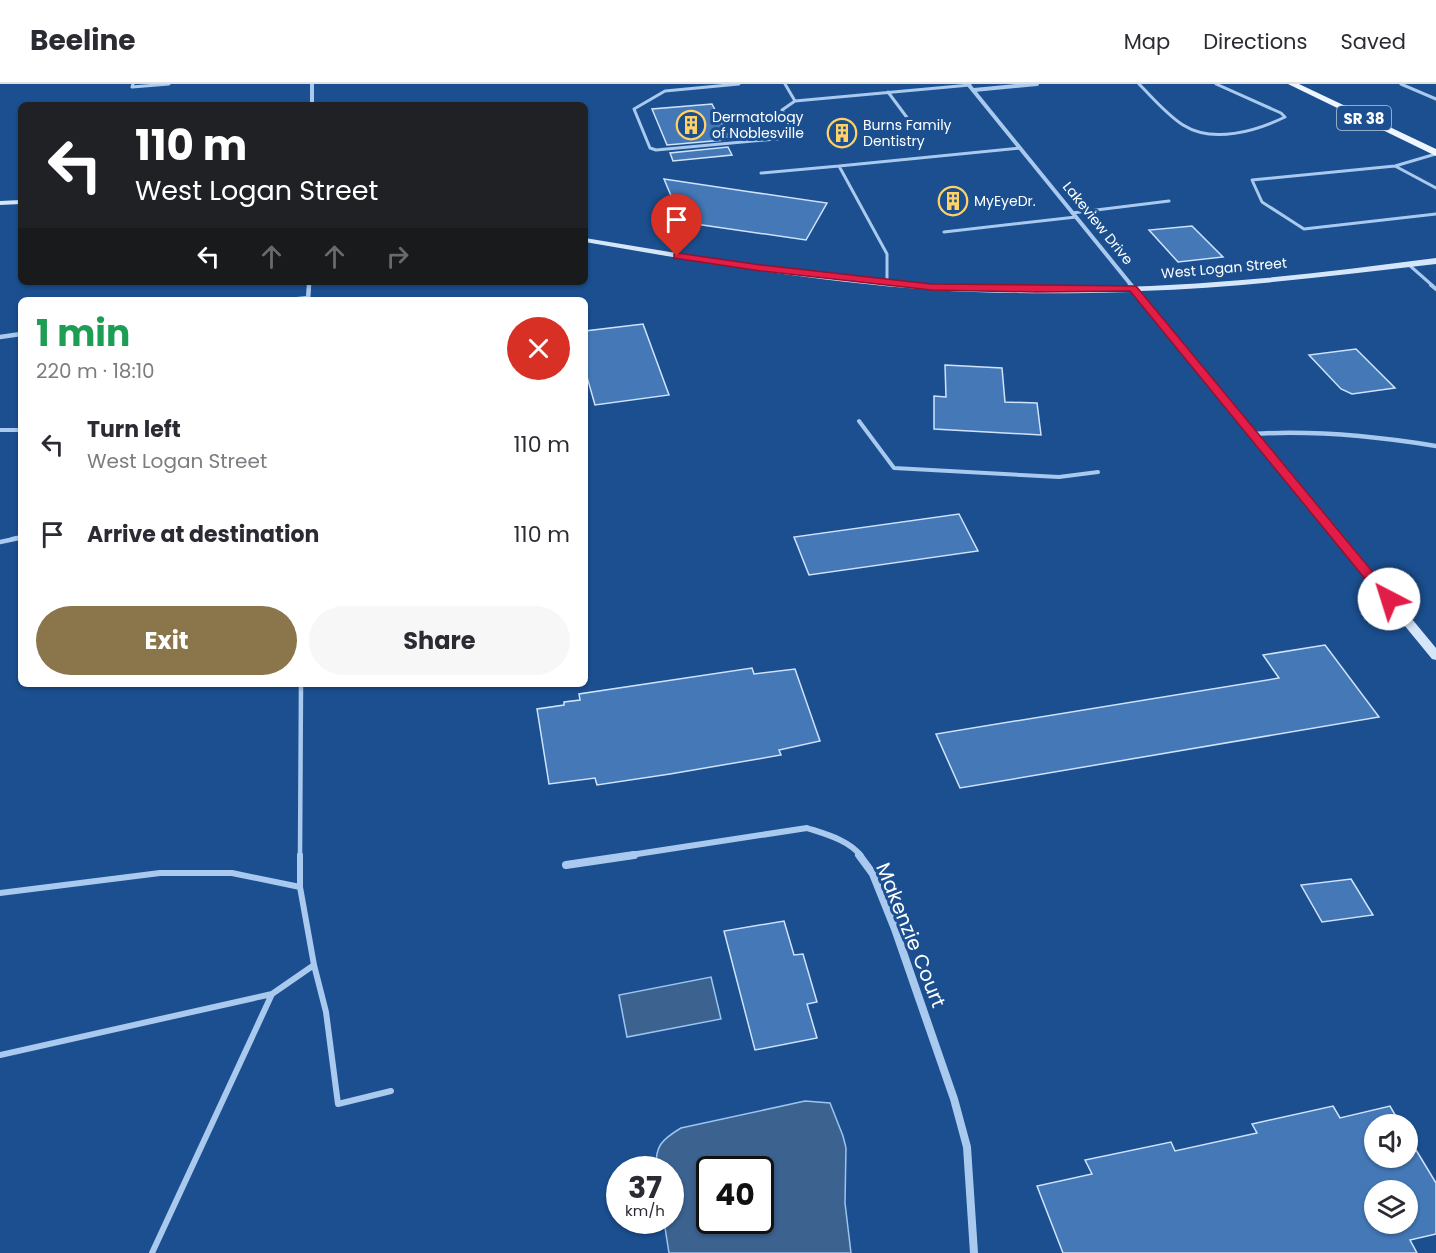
<!DOCTYPE html>
<meta charset="utf-8">
<style>
:root{--surface:#fff;--page:#f7f7f7;--text:#2b2b33;--muted:#7c7c81;--line:#e1e1e2;--accent:#8a764a}
body{margin:0;font-family:Poppins,sans-serif;background:var(--page);color:var(--text);height:100vh;display:flex;flex-direction:column;font-size:22px;white-space:nowrap}
*{box-sizing:border-box;margin:0}
p{font-size:20px;color:var(--muted)}
.icon{flex:none;width:33px;height:33px;fill:none;stroke:currentColor;stroke-width:2;stroke-linecap:round;stroke-linejoin:round}
.map{position:relative;flex:1;overflow:hidden}
.panel{position:absolute;left:18px;top:213px;width:570px;height:390px;display:flex;flex-direction:column;background:var(--surface);border-radius:9px;box-shadow:0 2px 4px #0004}
.panel>*{flex:none}
.top-card{position:absolute;left:18px;top:18px;width:570px;height:183px;border-radius:9px;box-shadow:0 2px 4px #0004;background:#202124;color:#fff;overflow:hidden}
.fabs{position:absolute;left:1364px;top:1030px;display:grid;gap:12px}
.fabs a{display:grid;place-items:center;width:54px;height:54px;border-radius:50%;background:var(--surface);box-shadow:0 2px 4px #0004;font-size:30px}
.speed{position:absolute;left:606px;top:1072px;display:flex;gap:12px;font-size:30px;font-weight:700;text-align:center}
.speed>*{display:grid;place-content:center;width:78px;height:78px;border-radius:50%;background:var(--surface);box-shadow:0 2px 4px #0004;line-height:1}
.speed small{font-size:15px;font-weight:400}
.speed .limit{border:3px solid #111;border-radius:9px;background:#fff;color:#111}
.pin{position:absolute;display:grid;place-items:center;width:51px;height:51px;color:#fff;margin:-62px -26px;border-radius:50% 50% 50% 0;rotate:-45deg;box-shadow:0 0 6px #0007}
.pin .icon{rotate:45deg}
.me{position:absolute;width:66px;margin:-33px;rotate:320deg;stroke-linejoin:round;filter:drop-shadow(0 0 4px #0008)}
.turn{display:flex;align-items:center;gap:21px;height:126px;padding:0 18px;font-size:27px}
.turn .icon{width:78px;height:78px;stroke-width:2.5}
.turn b{display:block;font-size:42px;line-height:51px}
.lanes{display:flex;align-items:center;height:57px;padding:0 18px;background:#0003;justify-content:center;gap:30px;direction:ltr}
.lanes .off{opacity:.35}
.round{display:grid;place-items:center;flex:none;width:63px;height:63px;border-radius:32px;background:var(--page)}
.headline{display:flex;align-items:center;justify-content:space-between;height:102px;padding:0 18px}
h1{font-size:36px;font-weight:700;line-height:45px;color:#1e9e55}
.button{display:flex;gap:12px;margin-top:auto;padding:12px 18px}
.button a{flex:1;height:69px;border-radius:36px;background:var(--accent);color:#fff;font-size:24px;font-weight:700;line-height:69px;text-align:center}
.button a+a{background:var(--page);color:var(--text)}
ul{padding:0;list-style:none}
li{display:flex;align-items:center;gap:18px;height:90px;padding:0 18px}
li div{flex:1}
li b{display:block;font-size:22px}
li em{font-style:normal}
header{display:flex;align-items:center;gap:36px;box-sizing:border-box;height:84px;padding:0 30px;background:var(--surface);border-bottom:2px solid var(--line)}
header strong{font-size:28px}
nav{display:flex;gap:33px;margin-inline-start:auto;font-size:21px}
.map>svg:first-child{display:block}
.water{fill:#3c6290;stroke:#9cc4f0;stroke-width:1.5;fill-rule:evenodd}
.building{fill:#4478b7;stroke:#cfe3fa;stroke-width:1.5;fill-rule:evenodd}
.lines{fill:none;stroke-linecap:round;stroke-linejoin:round}
.lane-far3{stroke:#a9c9ee;stroke-width:3}
.lane-far2{stroke:#a9c9ee;stroke-width:4}
.lane-far1{stroke:#a9c9ee;stroke-width:4.5}
.lane{stroke:#a9c9ee;stroke-width:6}
.street-far3{stroke:#a9c9ee;stroke-width:4}
.street-far2{stroke:#a9c9ee;stroke-width:4.5}
.street-far1{stroke:#a9c9ee;stroke-width:6}
.street{stroke:#a9c9ee;stroke-width:8}
.secondary{fill:#d6e6fa;fill-rule:evenodd}
.primary{fill:#f0f6ff;fill-rule:evenodd}
.route{fill:#e11d48;stroke:#92132f;stroke-width:1.5}
.labels{text-anchor:middle;dominant-baseline:central;stroke-width:6;stroke-linejoin:round;paint-order:stroke}
.far-poi-label{font-size:14px;fill:#fff;stroke:#1b4f8f;text-anchor:start}
.far-street-label{font-size:14px;fill:#fff;stroke:#1b4f8f}
.shield{fill:#1b4f8f;stroke:#bbcadd;stroke-width:1.5}
.shield-label{font-size:15px;font-weight:bold;fill:#fff}
.near-street-label{font-size:20px;fill:#fff;stroke:#1b4f8f}
</style>
<header>
<strong>Beeline</strong>
<nav><a>Map</a><a>Directions</a><a>Saved</a></nav>
</header>
<div class="map">
<svg width="1436" height="1169" viewBox="0 0 1436 1169">
<rect width="100%" height="100%" fill="#1b4f8f"/>
<path class="water" d="M711 893 721 935 627 953 619 911Z
M805 1017 830 1019 843 1052 846 1064 845 1119 851 1169H669L664 1137H670V1086H656C655 1062 661 1056 681 1044ZM710 1086H760V1137H710Z"/>
<path class="building" d="M712 20 729 53H723L724 56 667 61 652 25Z
M728 63 732 71 673 77 670 69Z
M664 95 751 108 827 119 806 156 682 138Z
M1192 142 1223 173 1178 178 1149 146Z
M643 240 669 311 595 321 585 286V247Z
M1356 265 1395 304 1352 310 1341 305 1309 271Z
M945 281 1002 284 1005 318 1037 319 1041 351 934 345V312L946 313Z
M959 430 978 467 809 491 794 453Z
M1325 561 1379 633 960 704 936 650 1279 594 1263 571Z
M752 584 754 590 795 585 820 657 779 666 781 671 670 690 597 701 595 694 549 700 537 625 564 621V618L580 616 579 610Z
M1351 795 1373 831 1322 838 1301 801Z
M784 837 794 871 803 870 817 918 807 920 817 954 755 966 724 847Z
M1333 1022 1340 1034 1390 1022 1401 1041H1374V1074H1407V1051L1436 1099V1150L1410 1156 1417 1169H1063L1037 1102 1092 1090 1085 1076 1171 1058 1175 1067 1257 1049 1252 1040ZM1374 1107H1407V1140H1374Z"/>
<g class="lines">
<path class="lane-far3" d="M133 0 132 3 169 0
M739 0 665 7 634 25 650 64 656 66 798 53 782 26 795 17
M785 0 795 17 970 1
M1139 0C1153 14 1166 30 1183 41 1213 60 1256 47 1285 33L1281 29 1216 0
M1401 0 1436 15
M888 8 914 43
M1436 70 1395 82 1252 96 1262 118 1304 145 1436 130
M1395 82 1436 104
M761 89 839 82
M1072 129 1169 117
M944 148 1076 133
M1408 180 1433 202
M887 199V170L839 82 1020 64"/>
<path class="lane-far2" d="M1431 201 1436 205
M859 337 894 384 1059 393 1098 388
M0 346H21
M12 455 21 453"/>
<path class="lane-far1" d="M0 458 19 454
M300 772 301 600"/>
<path class="lane" d="M300 771V803L314 881 326 928 338 1020 391 1007
M0 809 160 789H232L300 803
M0 971 272 910 314 881
M152 1169 272 910"/>
<path class="street-far3" d="M312 0V21
M968 0 1132 202
M974 6 1037 0
M309 202V198"/>
<path class="street-far2" d="M1130 201 1133 204
M290 216 308 214
M308 216 309 201
M0 253 21 250
M1252 350C1314 346 1375 352 1436 362"/>
<path class="street-far1" d="M624 772 807 744C825 750 849 756 861 772"/>
<path class="street" d="M859 771 873 790 895 845 954 1015 967 1063 974 1169
M566 781 634 771"/>
<path class="secondary" d="M21 116V120L0 121V117Z
M585 154C711 175 838 197 967 202 1059 206 1151 204 1242 196 1307 191 1371 182 1436 174V180C1338 191 1240 204 1140 207L1436 564V576L1432 575 1131 208C1065 210 998 210 932 206 815 198 700 178 585 158Z"/>
<path class="primary" d="M1288 0H1299L1436 65V72Z"/>
</g>
<path class="route" d="M677 169 761 181 931 200 1136 202 1395 515 1389 519 1384 518 1130 207 1036 208 931 206 761 187 674 174V170Z"/>
<defs>
<g id="building-ring" transform="scale(1.5)"><circle r="9.5" fill="#1b4f8f" stroke="#ffd166" stroke-width="1.5"/><path d="M-4-6H4V6H1V3H-1V6H-4ZM-2.5-4.3h1.7v1.8h-1.7ZM.8-4.3h1.7v1.8H.8ZM-2.5-1h1.7V.8h-1.7ZM.8-1h1.7V.8H.8Z" fill="#ffd166"/></g>
</defs>
<g fill-rule="evenodd">
<use href="#building-ring" x="691" y="41"/>
<use href="#building-ring" x="842" y="49"/>
<use href="#building-ring" x="953" y="117"/>
</g>
<g class="labels">
<g class="far-poi-label">
<text x="712" y="33">Dermatology<tspan x="712" dy="16">of Noblesville</tspan></text>
<text x="863" y="41">Burns Family<tspan x="863" dy="16">Dentistry</tspan></text>
<text x="974" y="117">MyEyeDr.</text>
</g>
<g class="far-street-label">
<text transform="translate(1098 139) rotate(51)">Lakeview Drive</text>
<text transform="translate(1224 184) rotate(-5)">West Logan Street</text>
</g>
<rect class="shield" x="1337" y="22" width="54" height="24" rx="4.5"/>
<g class="shield-label">
<text x="1364" y="34">SR 38</text>
</g>
<g class="near-street-label">
<text transform="translate(911 851) rotate(68)">Makenzie Court</text>
</g>
</g>
</svg>
<div class="fabs">
<a><svg class="icon" aria-label="sound" viewBox="0 0 24 24"><path d="M4 9h4l5-4v14l-5-4H4zM17 9q2 3 0 6"/></svg></a>
<a><svg class="icon" aria-label="layers" viewBox="0 0 24 24"><path d="M12 4l9 5-9 5-9-5zM3 14l9 5 9-5"/></svg></a>
</div>
<div class="speed"><div>37<small>km/h</small></div><div class="limit">40</div></div>
<div class="pin" style="left:677px;top:172px;background:#d93025"><svg class="icon" aria-label="arrive" viewBox="0 0 24 24"><path d="M6 21V4h12l-3 4 3 4H6"/></svg></div>
<svg class="me" style="left:1389px;top:515px" viewBox="-20 -20 40 40"><circle r="19" fill="#fff"/><path d="M0-13L10 11 0 6-10 11z" fill="#e11d48"/></svg>
<div class="top-card">
<div class="turn"><svg class="icon" aria-label="left" viewBox="0 0 24 24"><path d="M17 20v-9H6M10 6l-5 5 5 5"/></svg><div><b>110 m</b>West Logan Street</div></div>
<div class="lanes"><svg class="icon" aria-label="left" viewBox="0 0 24 24"><path d="M17 20v-9H6M10 6l-5 5 5 5"/></svg><svg class="icon off" aria-label="ahead" viewBox="0 0 24 24"><path d="M12 20V5M6 11l6-6 6 6"/></svg><svg class="icon off" aria-label="ahead" viewBox="0 0 24 24"><path d="M12 20V5M6 11l6-6 6 6"/></svg><svg class="icon off" aria-label="right" viewBox="0 0 24 24"><path d="M7 20v-9h11M14 6l5 5-5 5"/></svg></div>
</div>
<section class="panel">
<div class="headline"><div><h1>1 min</h1><p>220 m · 18:10</p></div><a class="round" style="background:#d93025;color:#fff"><svg class="icon" aria-label="close" viewBox="0 0 24 24"><path d="M6 6l12 12M18 6L6 18"/></svg></a></div>
<ul>
<li><svg class="icon" aria-label="left" viewBox="0 0 24 24"><path d="M17 20v-9H6M10 6l-5 5 5 5"/></svg><div><b>Turn left</b><p>West Logan Street</p></div><em>110 m</em></li>
<li><svg class="icon" aria-label="arrive" viewBox="0 0 24 24"><path d="M6 21V4h12l-3 4 3 4H6"/></svg><div><b>Arrive at destination</b></div><em>110 m</em></li>
</ul>
<div class="button"><a>Exit</a><a>Share</a></div>
</section>
</div>
